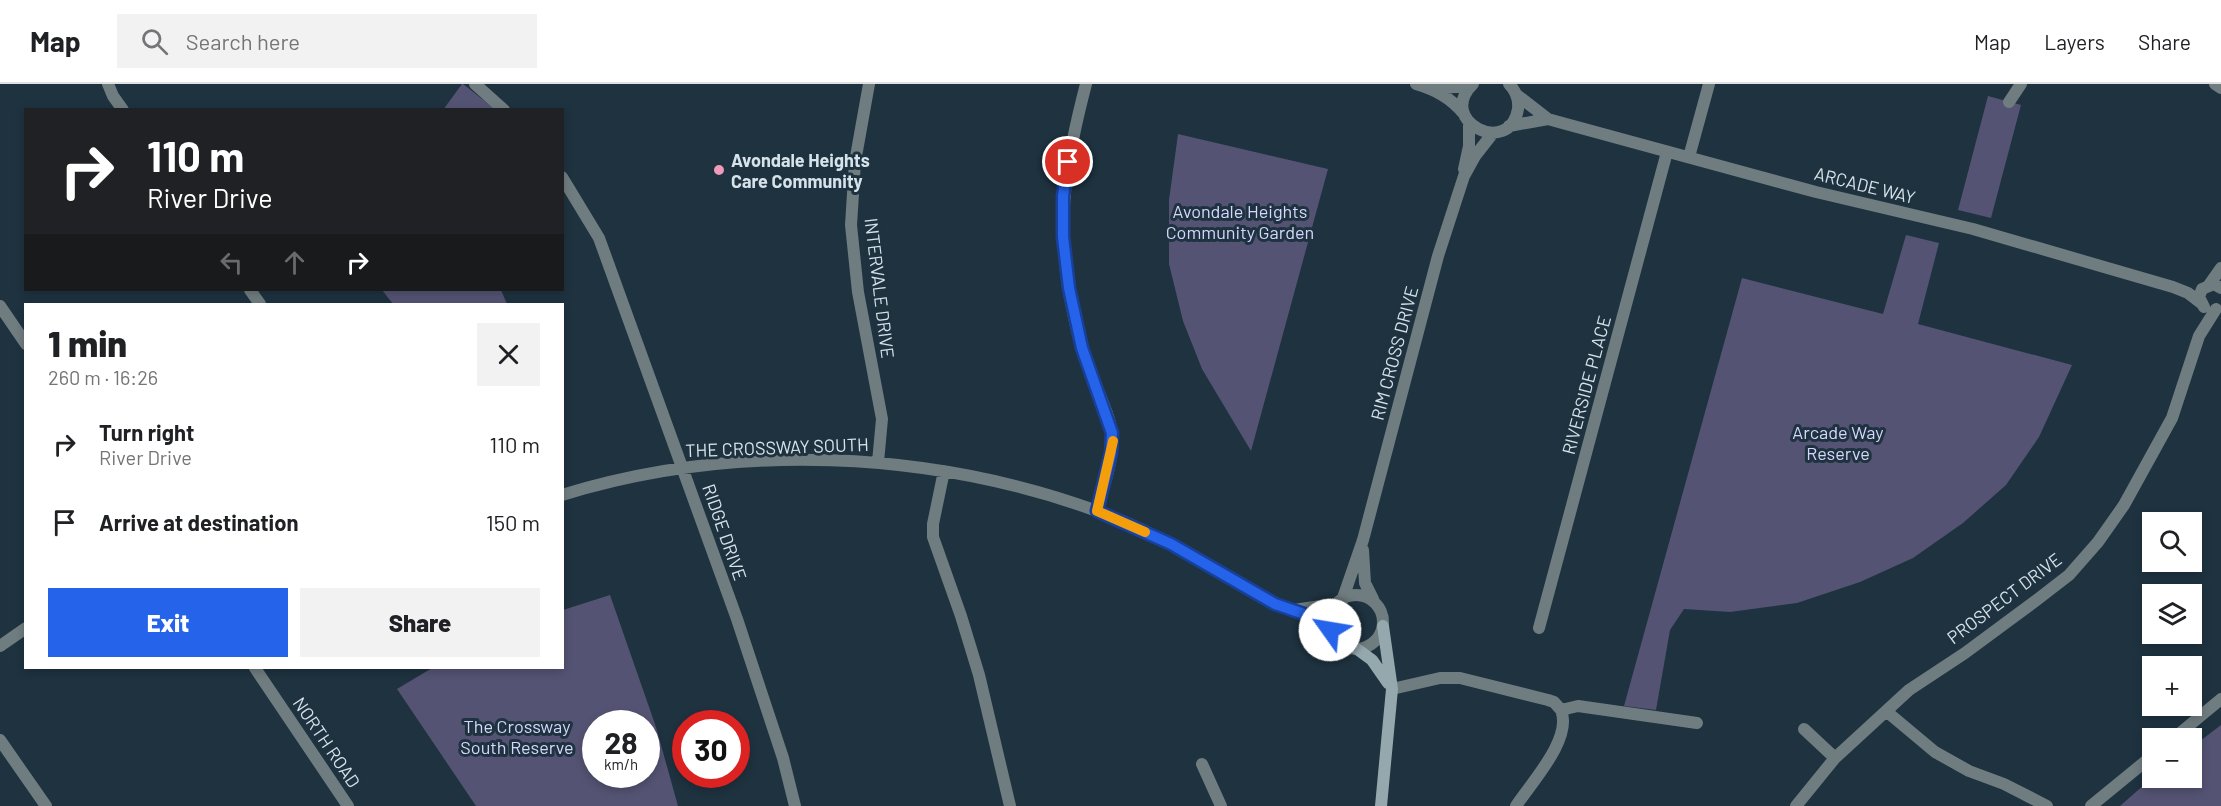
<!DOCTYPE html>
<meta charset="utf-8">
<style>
:root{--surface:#fff;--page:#f2f2f2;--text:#202124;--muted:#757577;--line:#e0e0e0;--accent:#2563eb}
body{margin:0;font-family:Barlow,sans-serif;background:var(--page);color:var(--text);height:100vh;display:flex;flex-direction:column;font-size:22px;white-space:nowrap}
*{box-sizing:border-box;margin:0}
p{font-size:20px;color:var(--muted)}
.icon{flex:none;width:33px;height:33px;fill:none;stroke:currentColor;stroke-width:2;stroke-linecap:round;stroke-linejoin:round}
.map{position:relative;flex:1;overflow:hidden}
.drawer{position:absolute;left:24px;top:219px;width:540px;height:366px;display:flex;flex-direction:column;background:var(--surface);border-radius:0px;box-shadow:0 3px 9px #0003}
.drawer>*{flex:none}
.hud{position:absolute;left:24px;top:24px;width:540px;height:183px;border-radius:0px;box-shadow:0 3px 9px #0003;background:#202124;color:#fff;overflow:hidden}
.buttons{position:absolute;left:2142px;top:428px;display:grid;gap:12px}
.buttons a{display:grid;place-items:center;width:60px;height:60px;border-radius:0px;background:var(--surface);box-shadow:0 3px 9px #0003;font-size:30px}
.speed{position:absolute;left:582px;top:626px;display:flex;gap:12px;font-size:30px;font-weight:700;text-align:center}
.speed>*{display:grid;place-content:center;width:78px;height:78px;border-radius:50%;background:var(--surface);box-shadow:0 3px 9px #0003;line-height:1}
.speed small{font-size:15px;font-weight:400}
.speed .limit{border:9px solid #d22;background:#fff;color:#111}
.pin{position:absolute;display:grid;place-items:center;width:51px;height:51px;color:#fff;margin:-26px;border:3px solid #fff;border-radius:50%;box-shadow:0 2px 6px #0007}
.me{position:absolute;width:66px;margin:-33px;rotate:302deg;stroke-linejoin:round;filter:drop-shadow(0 0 4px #0008)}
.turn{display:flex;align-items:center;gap:21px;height:126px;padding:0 24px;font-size:27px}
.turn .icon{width:78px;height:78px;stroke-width:2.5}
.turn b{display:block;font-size:42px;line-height:51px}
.lanes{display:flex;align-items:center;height:57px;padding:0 24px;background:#0003;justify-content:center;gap:30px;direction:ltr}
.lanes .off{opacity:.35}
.round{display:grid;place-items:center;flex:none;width:63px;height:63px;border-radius:0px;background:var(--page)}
.headline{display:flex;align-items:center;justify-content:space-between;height:102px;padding:0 24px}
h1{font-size:36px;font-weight:800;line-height:45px}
.button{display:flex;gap:12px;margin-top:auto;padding:12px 24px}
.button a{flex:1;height:69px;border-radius:0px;background:var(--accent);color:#fff;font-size:24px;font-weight:800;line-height:69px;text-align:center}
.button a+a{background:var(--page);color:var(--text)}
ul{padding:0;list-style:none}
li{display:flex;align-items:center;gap:18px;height:78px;padding:0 24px}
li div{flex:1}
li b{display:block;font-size:22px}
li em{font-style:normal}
header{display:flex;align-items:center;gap:36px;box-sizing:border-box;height:84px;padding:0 30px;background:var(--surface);border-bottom:2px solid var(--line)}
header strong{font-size:28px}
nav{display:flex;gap:33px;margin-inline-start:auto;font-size:21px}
.search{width:420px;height:54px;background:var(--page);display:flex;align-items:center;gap:15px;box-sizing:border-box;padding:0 21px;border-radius:0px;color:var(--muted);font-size:22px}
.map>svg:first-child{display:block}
.green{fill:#545373;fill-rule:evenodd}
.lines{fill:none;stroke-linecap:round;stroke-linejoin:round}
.street{stroke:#707d80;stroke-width:12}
.secondary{stroke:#94a8ad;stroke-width:12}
.route-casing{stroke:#184099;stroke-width:15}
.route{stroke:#2563eb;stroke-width:10}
.slow{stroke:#f59e0b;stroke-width:10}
.poi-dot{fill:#ef9ab8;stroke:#1e323f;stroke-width:2}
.labels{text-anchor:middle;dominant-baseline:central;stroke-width:6;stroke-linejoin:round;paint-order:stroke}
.poi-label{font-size:18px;font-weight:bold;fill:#d7e3eb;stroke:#1e323f;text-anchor:start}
.street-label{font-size:18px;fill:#d7e3eb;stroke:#1e323f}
.park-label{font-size:18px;fill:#d7d7fe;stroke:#1e323f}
</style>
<header>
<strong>Map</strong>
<div class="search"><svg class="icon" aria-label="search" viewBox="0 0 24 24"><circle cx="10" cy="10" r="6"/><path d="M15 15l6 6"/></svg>Search here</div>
<nav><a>Map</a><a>Layers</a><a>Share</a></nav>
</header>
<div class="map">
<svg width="2221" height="722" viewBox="0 0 2221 722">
<rect width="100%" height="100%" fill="#1e323f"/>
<path class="green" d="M462 0H463L495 25 443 26Z
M1988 12 2021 21 1991 134 1958 126Z
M1178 50 1328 85 1251 367 1202 285 1183 237 1169 180V116Z
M1906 151 1939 159 1918 240 2072 281 2039 353 2006 401 1963 439 1913 474 1860 498 1797 519 1730 528 1684 525 1670 546 1656 626 1624 622 1742 194 1883 230Z
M382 206H501L507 220H393Z
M610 511 656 643 678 722H476L397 605 432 584H562L563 526ZM596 639H646V690H596Z
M2221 641V722H2120L2153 693H2192V663Z"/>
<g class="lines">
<path class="street" d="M108 0 113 12 123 26
M475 0 504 26
M869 0 855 78 851 141 858 208 882 335 878 378
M1086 0C1067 73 1057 127 1068 203 1072 223 1076 246 1082 265 1089 288 1113 335 1113 356 1112 379 1103 405 1097 427
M1416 0C1436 6 1451 14 1464 30
M1473 0C1435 37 1510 74 1518 25 1519 15 1516 7 1509 0
M2215 0 2221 4
M1436 5 1471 1
M1517 11 1548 35
M2009 18 2021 0
M1509 42 1548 35 1555 37 1816 108 1973 145 2173 203 2188 209 2201 219
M1689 73 1709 0
M1464 85 1469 62V38
M562 93 599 154 737 535 783 674 795 722
M2209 201 2221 184
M250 206 260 220
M0 222 26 260
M2204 223 2199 213 2202 205 2214 200 2221 204
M944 387 933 440V453L961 532 979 591 1010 722
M562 411C734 358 929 366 1097 427 1155 448 1209 480 1262 513 1285 527 1309 529 1330 546
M1363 466 1365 499 1373 515
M1329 538a27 27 0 1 1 54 0a27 27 0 1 1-54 0Z
M1343 514 1363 456 1438 172 1464 92 1475 72 1493 49
M1294 526 1335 520
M1539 544 1667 68
M0 562 26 544
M255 584 348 722
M1392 605 1440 594H1460L1548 616 1554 618 1561 626
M1561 626 1578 622 1697 639
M1886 627 1935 668 1969 687 2004 700 2047 722
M1804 645 1835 674
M2174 654 2221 615
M0 656 46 722
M1202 680 1221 722
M1516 722C1530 700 1573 655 1561 626
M1796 722 1835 674 1909 606 1965 569 2038 515 2069 491 2098 458 2124 421 2172 334 2199 252 2216 225
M2091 722 2152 672"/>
<path class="secondary" d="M1357 565 1372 576 1388 599
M1381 722 1392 605 1383 542"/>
</g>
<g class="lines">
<g class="route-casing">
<path id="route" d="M1068 78 1063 112V153L1069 204 1082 264 1112 349 1111 369 1097 427 1171 460 1275 520 1310 532 1330 546"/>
</g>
<use href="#route" class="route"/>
<path class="slow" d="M1113 357 1097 427 1145 448"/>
</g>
<circle class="poi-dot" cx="719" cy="86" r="6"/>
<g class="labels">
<g class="poi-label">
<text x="731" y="76">Avondale Heights<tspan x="731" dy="21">Care Community</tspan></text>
</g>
<g class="street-label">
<text transform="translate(1865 101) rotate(14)">ARCADE WAY</text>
<text transform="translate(880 204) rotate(83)">INTERVALE DRIVE</text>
<text transform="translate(1394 269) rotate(-75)">RIM CROSS DRIVE</text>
<text transform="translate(1586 301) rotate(-75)">RIVERSIDE PLACE</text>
<text transform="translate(777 363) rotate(-2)">THE CROSSWAY SOUTH</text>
<text transform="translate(725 448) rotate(71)">RIDGE DRIVE</text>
<text transform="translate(2004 514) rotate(-37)">PROSPECT DRIVE</text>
<text transform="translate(327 658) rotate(56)">NORTH ROAD</text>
</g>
<g class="park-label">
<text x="1240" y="127">Avondale Heights<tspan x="1240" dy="21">Community Garden</tspan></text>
<text x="1838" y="348">Arcade Way<tspan x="1838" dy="21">Reserve</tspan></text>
<text x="517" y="642">The Crossway<tspan x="517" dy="21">South Reserve</tspan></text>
</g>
</g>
</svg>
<div class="buttons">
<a><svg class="icon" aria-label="search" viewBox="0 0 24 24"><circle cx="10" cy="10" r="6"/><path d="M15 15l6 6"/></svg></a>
<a><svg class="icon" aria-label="layers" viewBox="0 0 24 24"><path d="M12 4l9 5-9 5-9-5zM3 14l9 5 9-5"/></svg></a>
<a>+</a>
<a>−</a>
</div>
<div class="speed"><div>28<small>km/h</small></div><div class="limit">30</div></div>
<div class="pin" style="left:1068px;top:78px;background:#d93025"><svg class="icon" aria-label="arrive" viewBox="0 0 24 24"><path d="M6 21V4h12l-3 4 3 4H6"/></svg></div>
<svg class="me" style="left:1330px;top:546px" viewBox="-20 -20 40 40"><circle r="19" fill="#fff"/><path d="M0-13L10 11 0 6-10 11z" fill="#2563eb"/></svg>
<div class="hud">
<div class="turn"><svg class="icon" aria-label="right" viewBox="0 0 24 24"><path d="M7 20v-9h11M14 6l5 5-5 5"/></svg><div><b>110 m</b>River Drive</div></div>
<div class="lanes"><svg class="icon off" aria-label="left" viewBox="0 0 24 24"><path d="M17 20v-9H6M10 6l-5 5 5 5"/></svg><svg class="icon off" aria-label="ahead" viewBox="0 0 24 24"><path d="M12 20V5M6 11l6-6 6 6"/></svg><svg class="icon" aria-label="right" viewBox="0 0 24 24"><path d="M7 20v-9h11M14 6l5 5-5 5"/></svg></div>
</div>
<section class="drawer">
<div class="headline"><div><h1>1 min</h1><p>260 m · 16:26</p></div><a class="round"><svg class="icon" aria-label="close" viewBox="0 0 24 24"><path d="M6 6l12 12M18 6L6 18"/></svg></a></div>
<ul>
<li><svg class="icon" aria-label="right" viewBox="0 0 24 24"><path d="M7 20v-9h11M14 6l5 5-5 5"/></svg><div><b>Turn right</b><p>River Drive</p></div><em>110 m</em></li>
<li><svg class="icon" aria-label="arrive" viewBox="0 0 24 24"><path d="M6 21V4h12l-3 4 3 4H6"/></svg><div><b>Arrive at destination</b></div><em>150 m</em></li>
</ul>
<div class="button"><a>Exit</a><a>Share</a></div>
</section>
</div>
